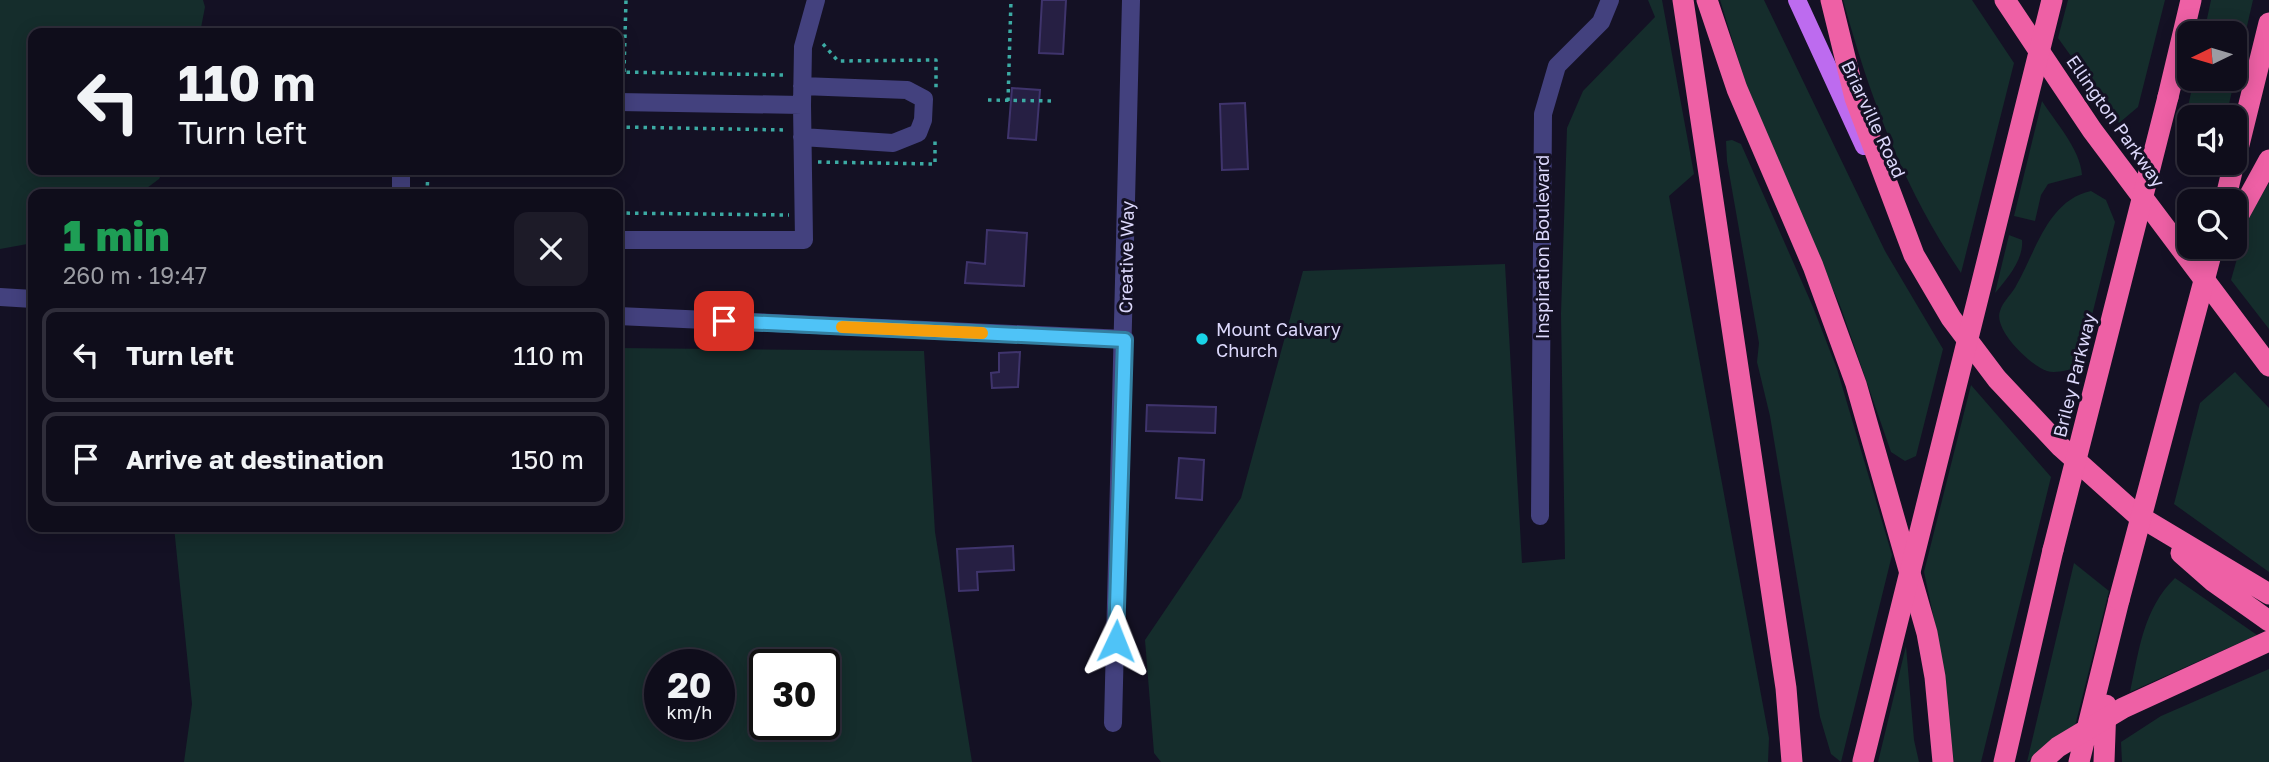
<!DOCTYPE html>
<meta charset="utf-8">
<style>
:root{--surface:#0f0d1b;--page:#1d1b28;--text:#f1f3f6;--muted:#9b9ca3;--line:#2f2d3a}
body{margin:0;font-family:"Golos Text",sans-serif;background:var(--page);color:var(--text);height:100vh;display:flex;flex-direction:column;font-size:26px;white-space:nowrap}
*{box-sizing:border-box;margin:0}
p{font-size:23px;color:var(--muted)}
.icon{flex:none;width:38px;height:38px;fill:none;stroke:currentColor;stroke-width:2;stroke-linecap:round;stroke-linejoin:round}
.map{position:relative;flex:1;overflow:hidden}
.sheet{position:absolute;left:28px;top:189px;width:595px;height:343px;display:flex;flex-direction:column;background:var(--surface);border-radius:14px;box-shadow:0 4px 18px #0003,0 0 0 2px var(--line)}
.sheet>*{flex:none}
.banner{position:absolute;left:28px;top:28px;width:595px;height:147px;border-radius:14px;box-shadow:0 4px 18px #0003,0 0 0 2px var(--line);background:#0f0d1b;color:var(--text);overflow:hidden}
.needle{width:46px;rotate:265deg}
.controls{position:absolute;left:2177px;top:21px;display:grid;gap:14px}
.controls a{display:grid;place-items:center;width:70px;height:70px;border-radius:14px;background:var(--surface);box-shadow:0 4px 18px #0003,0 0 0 2px var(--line);font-size:35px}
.speed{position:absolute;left:644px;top:649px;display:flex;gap:14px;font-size:35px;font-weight:700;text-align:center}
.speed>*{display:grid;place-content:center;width:91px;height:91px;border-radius:50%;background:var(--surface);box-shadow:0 4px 18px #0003,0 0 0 2px var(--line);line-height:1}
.speed small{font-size:18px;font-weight:400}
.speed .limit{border:4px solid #111;border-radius:10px;background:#fff;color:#111}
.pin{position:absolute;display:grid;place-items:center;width:60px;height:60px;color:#fff;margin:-30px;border-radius:14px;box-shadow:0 4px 10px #0006}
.me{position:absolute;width:77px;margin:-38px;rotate:2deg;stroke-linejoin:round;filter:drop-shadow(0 0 5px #0008)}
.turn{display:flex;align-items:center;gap:24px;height:147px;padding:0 35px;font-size:32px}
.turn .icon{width:91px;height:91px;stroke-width:2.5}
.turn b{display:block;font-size:49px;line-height:60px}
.round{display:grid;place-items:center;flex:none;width:74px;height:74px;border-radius:14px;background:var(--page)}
.summary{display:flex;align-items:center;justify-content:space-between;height:119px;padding:0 35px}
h1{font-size:42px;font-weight:800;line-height:52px;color:#1e9e55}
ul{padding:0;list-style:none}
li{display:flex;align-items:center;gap:21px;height:94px;margin:0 14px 10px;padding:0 21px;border:4px solid var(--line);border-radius:14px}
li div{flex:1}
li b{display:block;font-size:26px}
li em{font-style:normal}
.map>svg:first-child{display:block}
.green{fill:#152d2c;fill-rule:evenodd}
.building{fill:#261f43;stroke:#3f346c;stroke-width:2}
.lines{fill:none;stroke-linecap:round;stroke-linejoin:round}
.path{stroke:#3caba4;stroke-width:3.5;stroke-dasharray:3.5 5;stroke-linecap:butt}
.minor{stroke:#43417e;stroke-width:18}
.major{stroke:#bd6bef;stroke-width:18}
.highway{stroke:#ee60a5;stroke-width:21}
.highway-bridge{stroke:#ee60a5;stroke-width:21}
.route-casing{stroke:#337fa1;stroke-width:18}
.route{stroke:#4fc3f7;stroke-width:12}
.slow{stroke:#f59e0b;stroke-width:12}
.poi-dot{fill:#19d3e7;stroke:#141124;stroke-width:2.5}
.labels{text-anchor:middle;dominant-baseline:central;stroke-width:6;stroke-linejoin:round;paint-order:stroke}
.street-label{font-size:18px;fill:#dcd8fb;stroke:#141124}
.poi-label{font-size:18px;fill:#dcd8fb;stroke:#141124;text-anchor:start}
</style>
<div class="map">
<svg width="2269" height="762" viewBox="0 0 2269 762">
<rect width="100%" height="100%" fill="#141124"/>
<path class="green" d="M0 0H203L205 7 200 33H33V170H164L159 179 139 194H33V243L0 249Z
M1648 0H1662L1694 174 1669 196 1769 738 1768 762H1161L1154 753 1145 640 1241 498 1303 271 1505 264 1522 563 1565 559 1561 314 1567 128 1583 91 1655 17Z
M1720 0H1764L1885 251 1943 349 1916 456 1905 461 1891 452 1841 308 1748 91Z
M1843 0H1972L2014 63 1961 273C1904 189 1870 98 1843 0Z
M2068 0H2165L2138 107 2119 123 2058 38Z
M2211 0H2253L2226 117H2189V145L2182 134 2194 79H2235V33H2204Z
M2042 101C2056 123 2080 149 2082 175L2048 184 2041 195 2035 221 2014 216Z
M1732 140 1741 144 1813 307 1837 369 1892 555 1841 762 1831 754 1820 717 1770 416 1757 362 1759 343 1727 161 1726 141Z
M2269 183V329L2231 280 2249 216Z
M2091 191 2106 200 2115 222 2079 368C2069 369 2056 374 2047 371 2031 366 1993 330 2000 311 2002 302 2013 293 2017 284 2036 251 2048 200 2091 191Z
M2009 235 2022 240C2024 259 2007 279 1995 293Z
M618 348 924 351 935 532 972 762H184L192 704 174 527H618ZM660 665H719V724H660ZM765 665H824V724H765Z
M2235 372 2269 408V572L2174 504 2200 403Z
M1971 385 2051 477 1981 762H1954L1939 643 1924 572Z
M2074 563 2109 591 2074 730 2027 762Z
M2175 578 2257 635 2130 692C2139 651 2143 609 2175 578Z
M1906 646 1914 740 1919 762H1878Z
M2269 669V762H2122L2121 742 2161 716Z"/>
<path class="building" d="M1042 0H1066L1063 54 1039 53Z
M1012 88 1040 90 1036 140 1008 138Z
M1245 103 1248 169 1222 170 1220 104Z
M987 230 1027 233 1024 286 965 283 967 262 985 264Z
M1020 352 1018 387 992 388 991 373 999 372V353Z
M1147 405 1216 407 1215 433 1146 431Z
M1179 458 1204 460 1202 500 1176 498Z
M1013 546 1014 570 977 572 978 590 959 591 957 549Z"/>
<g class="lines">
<path class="path" d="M823 44 838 61 936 60V89
M618 72 785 75
M624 72 626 0
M988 100 1056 101
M1008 101 1011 0
M618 127 787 130
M818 162 935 164V138
M427 194 428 170
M618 213 789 215"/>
<path class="minor" d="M802 86 907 90 924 99 923 120 918 133 893 143 802 137
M618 102 802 105 803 47 816 0
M401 170V194
M618 240H804L802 105
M0 297 33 299
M618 316 1125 339
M1540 516 1543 114 1557 66 1601 22 1610 0
M1113 723 1131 0"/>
<path class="major" d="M1797 0 1864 146"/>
<path class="highway" d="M1683 0 1786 688 1792 762
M1707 0 1737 89 1813 266 1856 384 1927 633 1935 677 1943 762
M1831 0 1855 98 1914 255 1951 318 1997 379 2061 447 2137 515 2269 594
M2005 0 2092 130 2269 366
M2168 97 2191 0
M2235 161 2269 23
M2225 201 2234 163
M2235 222 2269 160
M2181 553 2214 582 2269 621
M2004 762 2053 550
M2079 762 2119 600
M2104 762 2106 705"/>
<path class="highway-bridge" d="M2053 550 2168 97
M2119 600 2213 247
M1863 761 2052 0
M2041 762 2058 747 2123 708 2269 641"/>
</g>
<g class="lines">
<g class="route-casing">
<path id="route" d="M724 321 1125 340 1116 641"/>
</g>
<use href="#route" class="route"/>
<path class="slow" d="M842 327 982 333"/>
</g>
<circle class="poi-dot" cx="1202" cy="339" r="7"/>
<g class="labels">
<g class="street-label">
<text transform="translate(1874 119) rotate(65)">Briarville Road</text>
<text transform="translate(2116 121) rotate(55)">Ellington Parkway</text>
<text transform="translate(1542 247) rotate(-90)">Inspiration Boulevard</text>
<text transform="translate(1126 257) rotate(-89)">Creative Way</text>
<text transform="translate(2074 375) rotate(-76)">Briley Parkway</text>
</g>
<g class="poi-label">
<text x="1216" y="329">Mount Calvary<tspan x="1216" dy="21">Church</tspan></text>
</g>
</g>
</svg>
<div class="controls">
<a><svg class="needle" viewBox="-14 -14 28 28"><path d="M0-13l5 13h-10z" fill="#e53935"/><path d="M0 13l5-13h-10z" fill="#9b9ca3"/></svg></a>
<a><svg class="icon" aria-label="sound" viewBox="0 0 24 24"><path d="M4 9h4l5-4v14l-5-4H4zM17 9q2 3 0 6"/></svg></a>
<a><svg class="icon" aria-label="search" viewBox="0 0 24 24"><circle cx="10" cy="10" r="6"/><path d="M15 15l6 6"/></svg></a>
</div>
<div class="speed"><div>20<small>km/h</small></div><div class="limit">30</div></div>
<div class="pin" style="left:724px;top:321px;background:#d93025"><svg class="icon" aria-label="arrive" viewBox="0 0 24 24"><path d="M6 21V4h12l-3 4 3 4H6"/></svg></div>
<svg class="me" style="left:1116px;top:641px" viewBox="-20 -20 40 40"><path d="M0-17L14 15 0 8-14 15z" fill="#4fc3f7" stroke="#fff" stroke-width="4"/></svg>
<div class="banner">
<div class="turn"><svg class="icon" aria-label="left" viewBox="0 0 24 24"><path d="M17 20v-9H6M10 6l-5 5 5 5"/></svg><div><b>110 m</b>Turn left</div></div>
</div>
<section class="sheet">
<div class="summary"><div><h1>1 min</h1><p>260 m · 19:47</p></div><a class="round"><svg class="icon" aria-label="close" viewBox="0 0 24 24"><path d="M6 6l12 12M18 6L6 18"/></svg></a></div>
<ul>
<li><svg class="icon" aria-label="left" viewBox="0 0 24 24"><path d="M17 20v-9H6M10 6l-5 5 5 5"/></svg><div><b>Turn left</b></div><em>110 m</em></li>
<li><svg class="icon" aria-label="arrive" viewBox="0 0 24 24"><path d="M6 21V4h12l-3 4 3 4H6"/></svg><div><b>Arrive at destination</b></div><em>150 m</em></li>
</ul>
</section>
</div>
